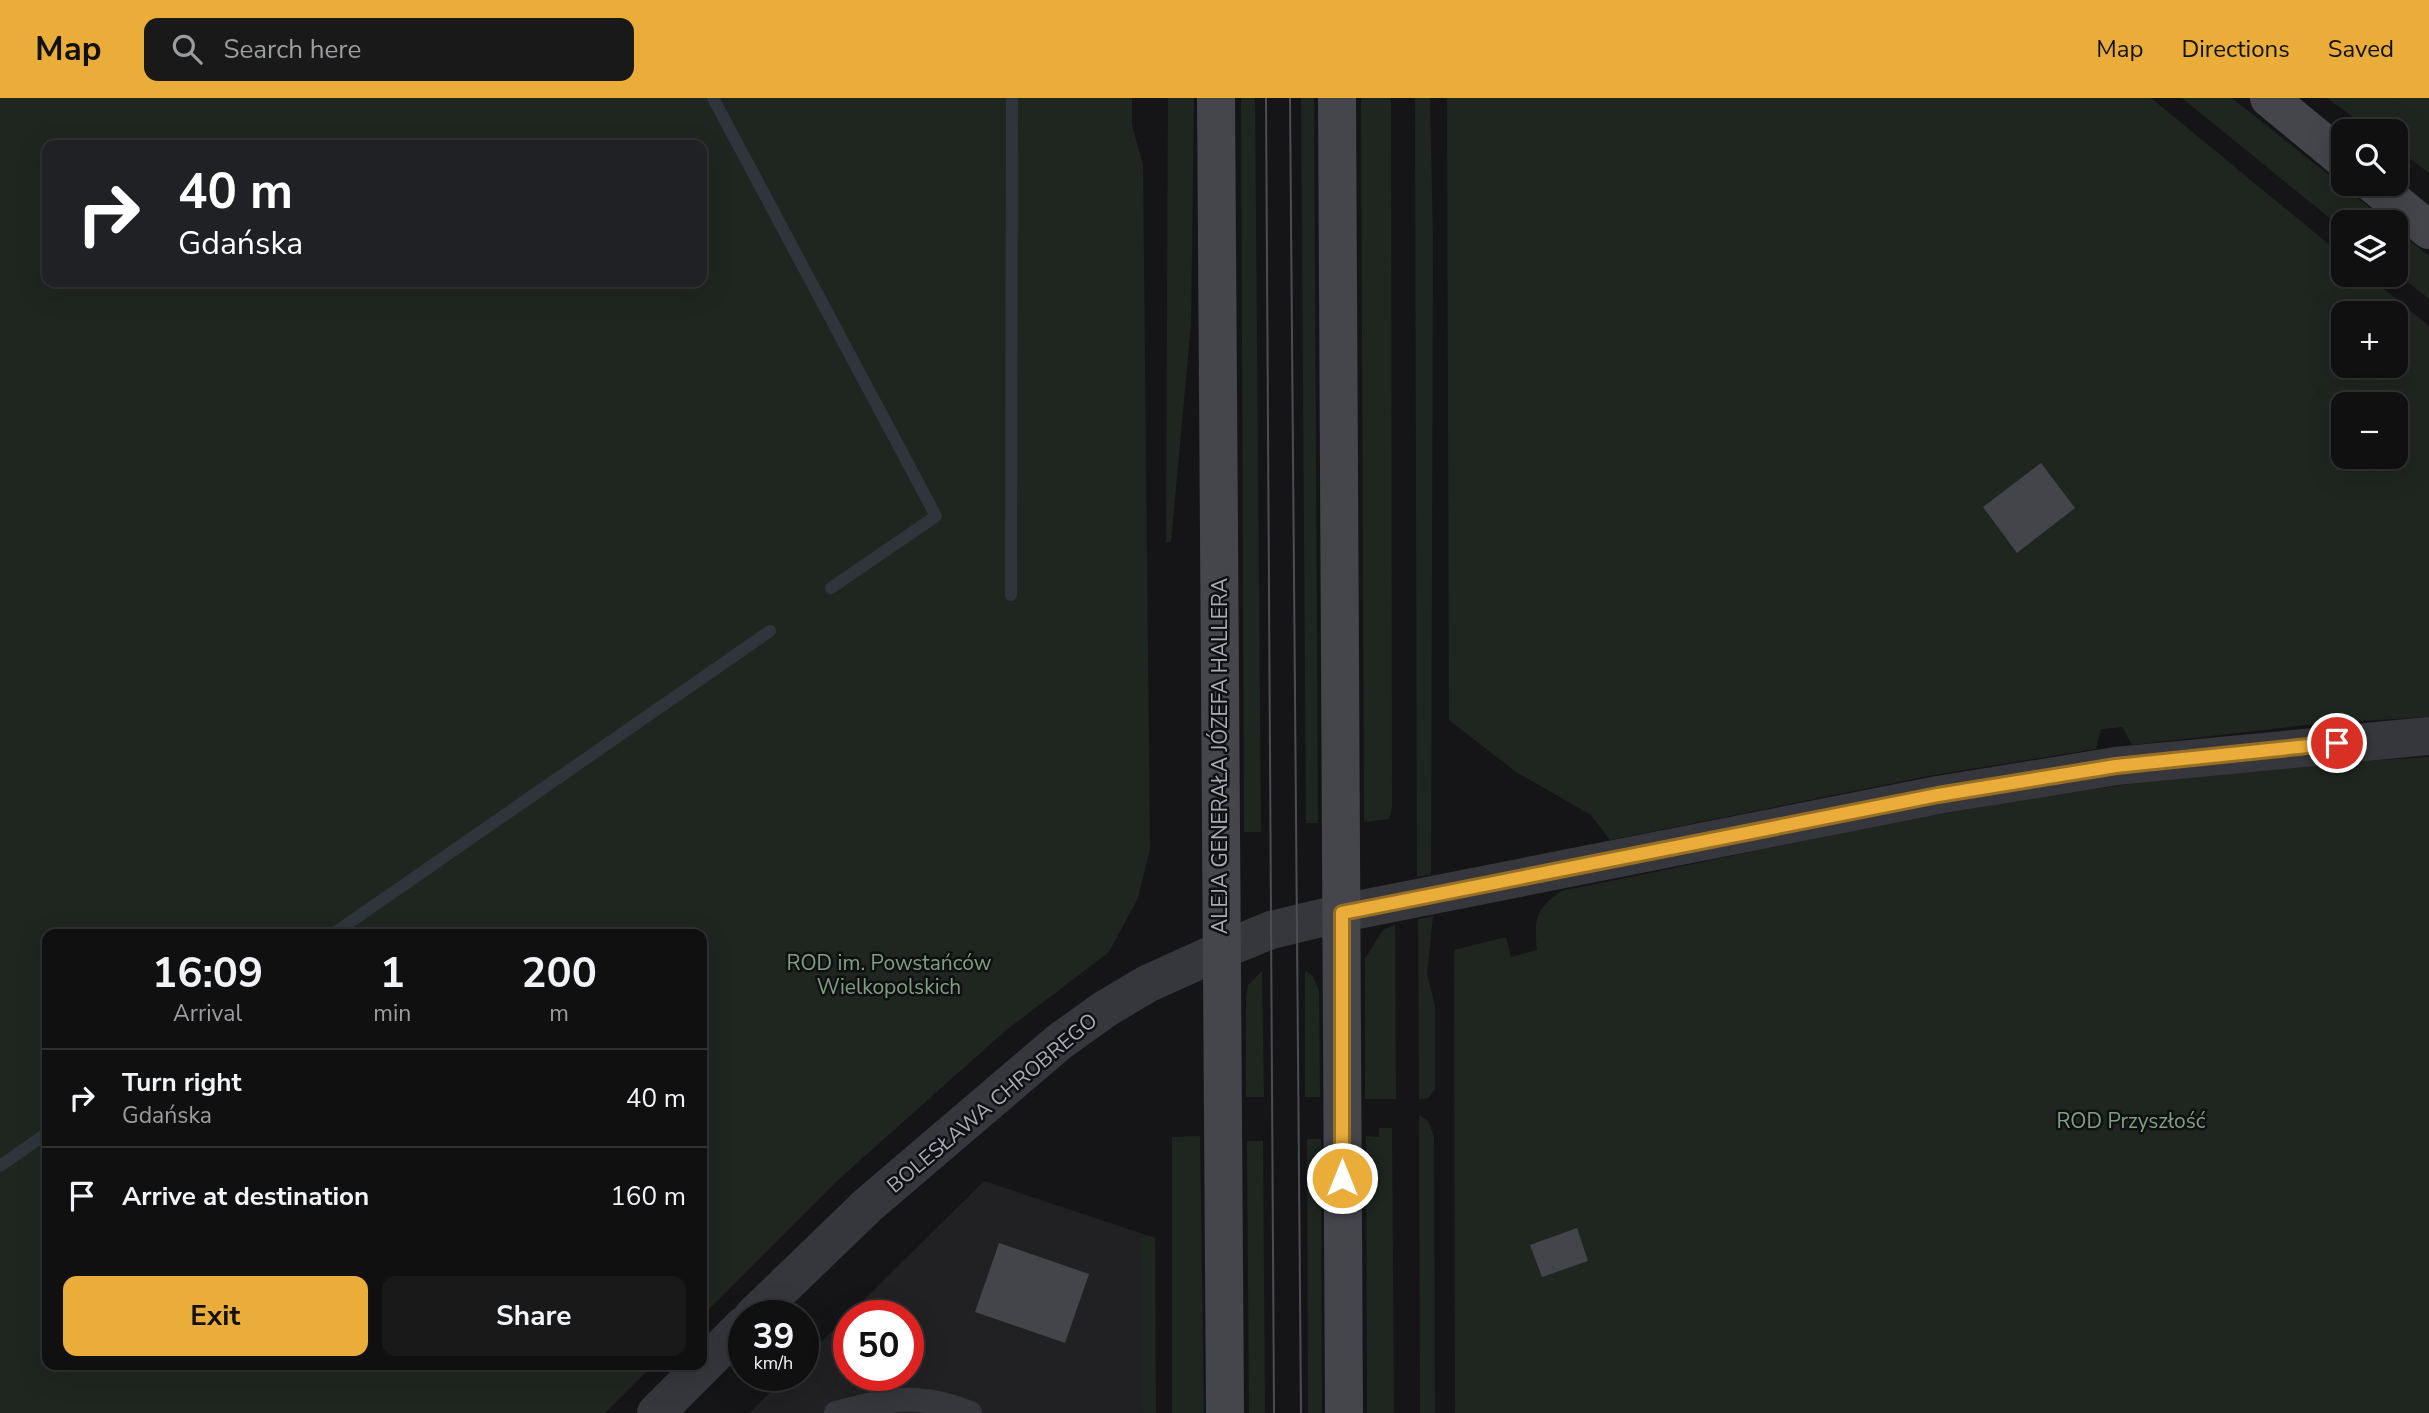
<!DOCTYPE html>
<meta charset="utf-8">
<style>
:root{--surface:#101011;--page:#19191a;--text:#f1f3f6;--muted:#9c9d9f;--line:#303031;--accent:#eaad39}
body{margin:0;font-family:"Nunito Sans",sans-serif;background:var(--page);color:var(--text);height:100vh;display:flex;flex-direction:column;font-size:26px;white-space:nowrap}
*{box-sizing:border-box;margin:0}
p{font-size:23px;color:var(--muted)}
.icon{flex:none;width:38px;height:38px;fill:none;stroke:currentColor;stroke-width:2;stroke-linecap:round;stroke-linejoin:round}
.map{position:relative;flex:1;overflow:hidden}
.side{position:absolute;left:42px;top:831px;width:665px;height:441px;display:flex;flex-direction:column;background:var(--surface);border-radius:14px;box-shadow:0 7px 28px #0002,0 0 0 2px var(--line)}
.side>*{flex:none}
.guide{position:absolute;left:42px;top:42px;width:665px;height:147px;border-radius:14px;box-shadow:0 7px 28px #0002,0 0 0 2px var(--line);background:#202124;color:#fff;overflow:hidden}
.fabs{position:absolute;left:2331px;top:21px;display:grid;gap:14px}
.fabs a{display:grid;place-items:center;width:77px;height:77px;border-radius:14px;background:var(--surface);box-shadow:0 7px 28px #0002,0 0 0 2px var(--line);font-size:35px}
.speed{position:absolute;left:728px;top:1202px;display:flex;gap:14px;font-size:35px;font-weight:700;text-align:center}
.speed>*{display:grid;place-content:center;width:91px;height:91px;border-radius:50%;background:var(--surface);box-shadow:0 7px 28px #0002,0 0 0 2px var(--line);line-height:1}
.speed small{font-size:18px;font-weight:400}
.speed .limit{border:10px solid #d22;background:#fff;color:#111}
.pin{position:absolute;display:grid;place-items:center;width:60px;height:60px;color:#fff;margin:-30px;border:4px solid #fff;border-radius:50%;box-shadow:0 2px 7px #0007}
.me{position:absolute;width:77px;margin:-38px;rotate:0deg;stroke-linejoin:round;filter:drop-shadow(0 0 5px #0008)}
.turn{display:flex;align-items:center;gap:24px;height:147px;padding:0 21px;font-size:32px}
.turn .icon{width:91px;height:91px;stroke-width:2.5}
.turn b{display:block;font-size:49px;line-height:60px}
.eta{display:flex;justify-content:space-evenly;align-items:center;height:119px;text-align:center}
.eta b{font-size:42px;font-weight:700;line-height:49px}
.button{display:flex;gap:14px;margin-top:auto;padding:14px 21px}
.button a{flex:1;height:80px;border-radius:14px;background:var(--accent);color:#111;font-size:28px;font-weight:700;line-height:80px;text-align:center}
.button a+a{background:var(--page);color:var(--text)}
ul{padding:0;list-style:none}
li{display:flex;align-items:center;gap:21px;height:98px;padding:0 21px;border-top:2px solid var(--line)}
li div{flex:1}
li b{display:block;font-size:26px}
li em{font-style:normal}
header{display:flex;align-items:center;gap:42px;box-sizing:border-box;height:98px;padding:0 35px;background:var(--accent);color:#111}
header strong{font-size:33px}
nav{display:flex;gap:38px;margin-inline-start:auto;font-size:24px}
.search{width:490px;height:63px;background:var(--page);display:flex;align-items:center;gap:18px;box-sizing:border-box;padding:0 24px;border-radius:14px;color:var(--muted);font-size:26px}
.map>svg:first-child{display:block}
.built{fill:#212124;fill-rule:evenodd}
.green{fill:#1f2620;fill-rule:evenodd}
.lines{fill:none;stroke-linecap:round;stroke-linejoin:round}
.stream{stroke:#2e363c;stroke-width:12}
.building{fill:#44454a}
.service{stroke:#36373c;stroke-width:24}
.minor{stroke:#36373c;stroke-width:38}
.tertiary{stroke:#36373c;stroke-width:38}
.secondary{stroke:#44464c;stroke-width:38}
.tram{stroke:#4b4d53;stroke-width:2}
.route-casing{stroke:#987025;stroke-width:18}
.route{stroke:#eaad39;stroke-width:12}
.labels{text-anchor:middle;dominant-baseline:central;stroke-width:5;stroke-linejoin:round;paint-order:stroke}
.street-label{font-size:21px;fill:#a7acb6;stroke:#101012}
.park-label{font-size:21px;fill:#7fa181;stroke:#101012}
</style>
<header>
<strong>Map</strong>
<div class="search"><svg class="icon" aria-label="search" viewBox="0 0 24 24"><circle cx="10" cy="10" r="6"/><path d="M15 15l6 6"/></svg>Search here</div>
<nav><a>Map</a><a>Directions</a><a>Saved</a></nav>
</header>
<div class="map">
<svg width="2429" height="1315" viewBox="0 0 2429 1315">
<rect width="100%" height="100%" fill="#151517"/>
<path class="built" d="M984 1083 1140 1135 1144 1315H749L787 1278H803V1262ZM849 1218H908V1278H849Z"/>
<path class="green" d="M0 0H1132V27L1143 67 1150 751 1138 800 1109 854 1005 933 838 1082 704 1216 702 836H47V1267H653L605 1315H0ZM47 47H702V184H47Z
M1168 0H1194L1191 226 1171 444H1166Z
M1241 0H1255L1261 734H1244Z
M1301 0H1314L1318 725H1306Z
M1361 0H1391L1392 710 1389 721 1364 724Z
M1415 0H1430L1433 143 1431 777 1417 779Z
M1447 0H2151L2343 158V177H2367L2429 228V619L2324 625 2132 647 2122 629 2101 631 2096 651 1934 677 1610 742 1591 717 1516 674 1449 622ZM2343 215H2396V268H2343ZM2343 306H2396V359H2343Z
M2182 0H2232L2388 124H2343V131Z
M2327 0H2429V75L2396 50V33H2373Z
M2396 131 2429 158V201L2396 174Z
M2429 659V1315H1455L1454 852 1506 839 1511 859 1537 852C1534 821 1535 812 1561 793 1736 758 1910 718 2086 692 2200 676 2315 665 2429 659Z
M1433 818 1427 876 1435 908V991L1428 1000 1419 1001 1418 821Z
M1395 827 1396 1001H1365V861L1382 833Z
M1305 872 1313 878 1319 893 1320 999H1305Z
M1262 873 1264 999H1246V900L1248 887Z
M1419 1017 1428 1023 1434 1038 1435 1315H1420Z
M1379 1030H1392L1394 1315H1367L1366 1038 1379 1039Z
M1200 1038 1204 1315H1172V1039Z
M1307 1041H1321L1322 1315H1308Z
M1247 1043H1263L1265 1315H1249Z
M1140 1135 1155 1140 1156 1315H1143Z"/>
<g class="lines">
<path class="stream" d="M713 0 936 418 831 490
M1011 497 1012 0
M333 836 770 533
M0 1068 47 1035"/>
</g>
<path class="building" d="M2041 365 2075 410 2017 455 1983 409Z
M1577 1130 1588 1163 1542 1179 1530 1147Z
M999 1145 1089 1176 1065 1245 975 1214Z"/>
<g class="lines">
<path class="service" d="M836 1315C888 1301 918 1294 970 1315"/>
<path class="minor" d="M1342 815 1938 697 2116 668 2429 638"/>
<path class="tertiary" d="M753 1218 868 1107 1059 944 1105 911 1147 886 1222 852 1271 832 1342 815
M656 1315 744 1227"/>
<path class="secondary" d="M1216 0 1225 1315
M1337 0 1344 1315
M2269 0 2343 61
M2373 86 2429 132"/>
<path class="tram" d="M1266 0 1274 1315
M1290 0 1301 1315"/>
</g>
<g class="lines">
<g class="route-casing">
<path id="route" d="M1342 1080V815L1938 697 2116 668 2337 645"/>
</g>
<use href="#route" class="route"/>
</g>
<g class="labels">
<g class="street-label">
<text transform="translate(1220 658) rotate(-90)">ALEJA GENERAŁA JÓZEFA HALLERA</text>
<text transform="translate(992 1005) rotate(-40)">BOLESŁAWA CHROBREGO</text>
</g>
<g class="park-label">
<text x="889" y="865">ROD im. Powstańców<tspan x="889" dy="24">Wielkopolskich</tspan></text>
<text x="2131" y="1023">ROD Przyszłość</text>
</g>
</g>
</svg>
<div class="fabs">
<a><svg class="icon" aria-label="search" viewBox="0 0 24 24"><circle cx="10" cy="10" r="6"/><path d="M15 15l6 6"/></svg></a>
<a><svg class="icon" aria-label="layers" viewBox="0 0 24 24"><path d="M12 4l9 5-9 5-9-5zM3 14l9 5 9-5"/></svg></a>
<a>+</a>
<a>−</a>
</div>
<div class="speed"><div>39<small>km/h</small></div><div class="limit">50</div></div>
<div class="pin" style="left:2337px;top:645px;background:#d93025"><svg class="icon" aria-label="arrive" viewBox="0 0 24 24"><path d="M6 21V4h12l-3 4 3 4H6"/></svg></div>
<svg class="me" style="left:1342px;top:1080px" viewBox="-20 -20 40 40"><circle r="17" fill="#eaad39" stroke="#fff" stroke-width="3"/><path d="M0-11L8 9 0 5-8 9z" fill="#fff"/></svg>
<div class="guide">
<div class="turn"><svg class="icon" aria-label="right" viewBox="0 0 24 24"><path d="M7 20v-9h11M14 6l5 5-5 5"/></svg><div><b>40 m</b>Gdańska</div></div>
</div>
<section class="side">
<div class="eta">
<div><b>16:09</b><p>Arrival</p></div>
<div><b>1</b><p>min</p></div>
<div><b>200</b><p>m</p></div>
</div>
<ul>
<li><svg class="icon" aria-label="right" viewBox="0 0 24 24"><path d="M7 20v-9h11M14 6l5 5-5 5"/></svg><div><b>Turn right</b><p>Gdańska</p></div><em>40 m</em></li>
<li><svg class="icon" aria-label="arrive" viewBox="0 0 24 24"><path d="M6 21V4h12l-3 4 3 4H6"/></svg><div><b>Arrive at destination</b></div><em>160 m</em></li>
</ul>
<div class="button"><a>Exit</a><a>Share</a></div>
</section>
</div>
